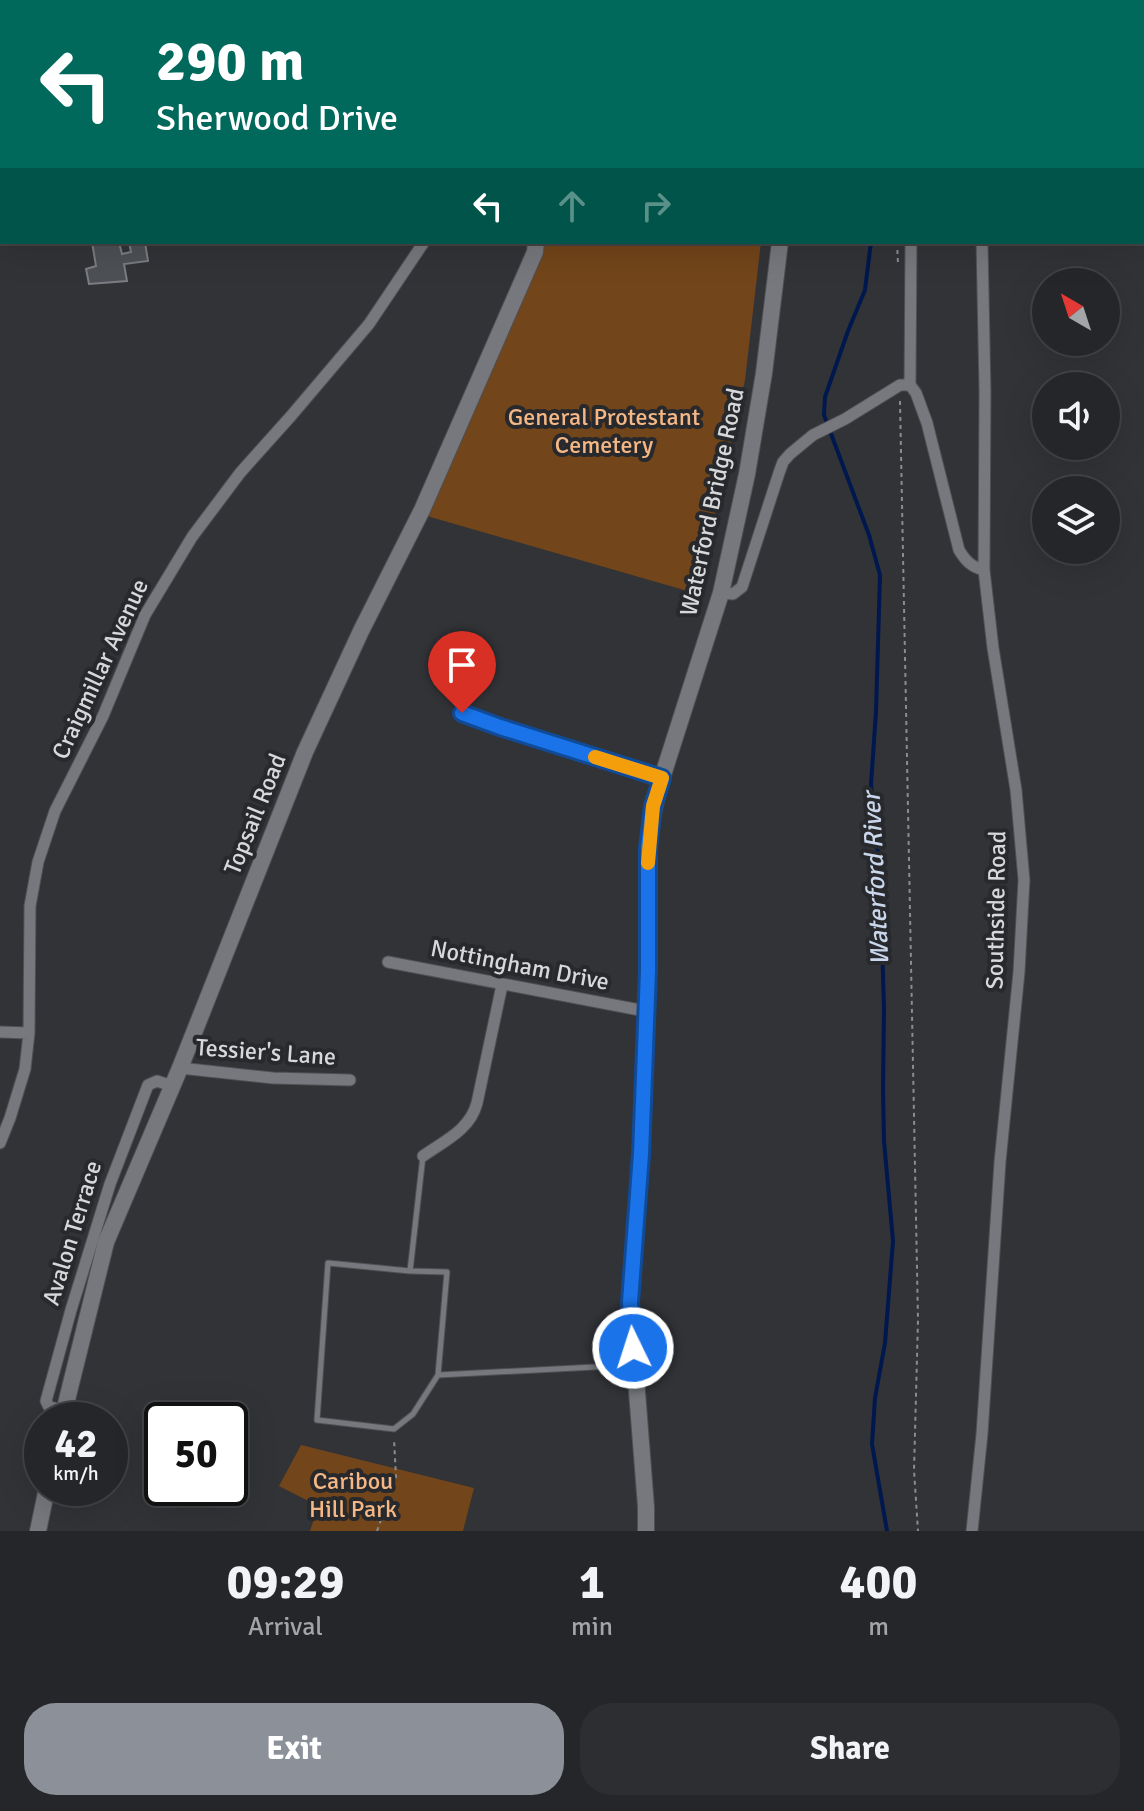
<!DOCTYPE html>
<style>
:root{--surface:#252629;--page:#2d2e31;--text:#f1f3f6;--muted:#a3a5a8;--line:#424346;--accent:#8c9099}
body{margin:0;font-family:Signika,sans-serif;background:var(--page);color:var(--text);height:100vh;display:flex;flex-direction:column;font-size:30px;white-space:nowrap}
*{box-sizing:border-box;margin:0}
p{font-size:26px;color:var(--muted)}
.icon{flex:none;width:44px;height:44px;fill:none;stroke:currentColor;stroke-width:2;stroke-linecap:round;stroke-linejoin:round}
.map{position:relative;height:1531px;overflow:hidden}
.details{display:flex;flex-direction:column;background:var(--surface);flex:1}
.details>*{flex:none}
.banner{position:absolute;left:0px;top:0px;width:1144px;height:244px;box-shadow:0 8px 32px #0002,0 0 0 2px var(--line);background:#00695c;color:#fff;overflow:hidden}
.needle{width:52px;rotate:321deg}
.controls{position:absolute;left:1032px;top:268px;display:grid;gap:16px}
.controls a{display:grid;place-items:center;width:88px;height:88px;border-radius:50%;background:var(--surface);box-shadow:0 8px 32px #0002,0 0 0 2px var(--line);font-size:40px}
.speed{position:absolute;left:24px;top:1402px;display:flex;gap:16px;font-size:40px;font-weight:700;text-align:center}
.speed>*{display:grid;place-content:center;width:104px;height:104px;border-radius:50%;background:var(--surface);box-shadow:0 8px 32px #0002,0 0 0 2px var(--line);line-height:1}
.speed small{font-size:20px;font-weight:400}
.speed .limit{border:4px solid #111;border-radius:12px;background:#fff;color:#111}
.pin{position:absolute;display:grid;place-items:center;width:68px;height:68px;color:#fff;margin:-82px -34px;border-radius:50% 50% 50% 0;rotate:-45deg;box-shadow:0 0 8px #0007}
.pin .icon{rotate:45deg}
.me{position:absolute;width:88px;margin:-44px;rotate:356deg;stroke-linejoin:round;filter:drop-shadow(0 0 6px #0008)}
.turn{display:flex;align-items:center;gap:28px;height:168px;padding:0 24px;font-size:36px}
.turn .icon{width:104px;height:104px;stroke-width:2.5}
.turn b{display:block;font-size:56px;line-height:68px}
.lanes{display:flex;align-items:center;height:76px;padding:0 24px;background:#0003;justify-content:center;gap:40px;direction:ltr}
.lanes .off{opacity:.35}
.eta{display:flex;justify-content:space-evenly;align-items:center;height:136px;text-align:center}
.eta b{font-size:48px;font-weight:700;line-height:56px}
.primary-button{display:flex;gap:16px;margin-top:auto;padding:16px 24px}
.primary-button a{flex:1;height:92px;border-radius:32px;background:var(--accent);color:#fff;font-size:32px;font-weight:700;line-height:92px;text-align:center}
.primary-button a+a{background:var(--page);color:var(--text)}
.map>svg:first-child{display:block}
.green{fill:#73451a}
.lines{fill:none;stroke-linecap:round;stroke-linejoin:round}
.stream{stroke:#00184d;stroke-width:4}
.building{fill:#4d5054;stroke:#7b7d82;stroke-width:2}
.lane-casing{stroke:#4e5053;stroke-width:7}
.street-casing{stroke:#4e5053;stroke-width:13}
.secondary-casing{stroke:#4e5053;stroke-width:18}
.highway-casing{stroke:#4e5053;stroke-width:22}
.path{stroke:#8a8c8f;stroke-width:2;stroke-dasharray:4 4;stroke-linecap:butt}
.lane{stroke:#76787d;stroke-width:5}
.street{stroke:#76787d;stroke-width:11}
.secondary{stroke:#76787d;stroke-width:16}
.highway{stroke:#c98b56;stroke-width:20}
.route-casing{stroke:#114b97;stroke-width:20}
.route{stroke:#1a73e8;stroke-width:14}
.slow{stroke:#f59e0b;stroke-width:14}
.labels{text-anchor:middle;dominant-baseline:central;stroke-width:8;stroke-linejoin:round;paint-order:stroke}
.park-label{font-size:24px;fill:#f4b785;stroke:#27292d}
.street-label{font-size:24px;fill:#d6d8da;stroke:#27292d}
.water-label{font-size:26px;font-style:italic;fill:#cad6eb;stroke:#27292d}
</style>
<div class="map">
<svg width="1144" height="1531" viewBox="0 0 1144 1531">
<rect width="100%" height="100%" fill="#313337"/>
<path class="green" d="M545 242H761L745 380 698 594 427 516 543 252Z
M301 1445 474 1488 463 1531H310L318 1506 279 1486Z"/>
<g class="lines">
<path class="stream" d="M863 0 864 2
M871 242 865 290 848 331 825 397 824 415 869 535 880 575 876 712 871 784 880 875 884 1009 883 1090 884 1141 893 1241 885 1343 875 1398 872 1444 887 1531"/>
</g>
<path class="building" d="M92 242H119L122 254 131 252 129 242H145L148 261 124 264 127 281 89 284 86 269 96 266Z"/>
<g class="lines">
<g class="lane-casing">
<path id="lane" d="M423 1156 410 1271 447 1272 438 1375 633 1365
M410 1271 328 1263 317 1420 394 1429 413 1414 438 1375"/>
</g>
<g class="street-casing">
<path id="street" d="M356 0V2
M153 2V0
M245 2 248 0
M928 2V1
M974 2V0
M0 137 2 136
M910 385 916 393 927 423 959 550C965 560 971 567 984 570
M910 385 911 242
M721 593 733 594 742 587 779 473 783 462 790 454 813 435 845 419 900 385H910
M462 713 500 727 662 778
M388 962 645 1011
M0 1032 29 1033
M180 1068 273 1078 350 1080
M0 1143 10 1118 25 1069 29 1033 30 906 38 862 55 811 103 716 145 615 192 537 240 473 291 416 369 324 424 242
M423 1156C444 1141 470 1130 477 1103L502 985
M64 1410 49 1407 46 1401 71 1310 110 1184 148 1085 157 1081 172 1086
M972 1531 982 1434 1000 1162 1019 972 1024 880 1016 790 993 648 984 570 985 391 982 242"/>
</g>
<g class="secondary-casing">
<path id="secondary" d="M578 2 579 0
M795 2V0
M62 1420 106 1242 180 1068 305 752 361 631 422 510 535 252 536 242
M38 1531 47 1488
M646 1531V1507L630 1302 641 1154 648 971V848C650 823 655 801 662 778L721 593 747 474 764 373 780 242"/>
</g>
<g class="highway-casing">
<path id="highway" d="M1142 3 1144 56"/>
</g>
<path class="path" d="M901 2V0
M897 242 898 264
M900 401 918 1320 914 1470 918 1531
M377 1531 396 1477 394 1439"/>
<use href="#lane" class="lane"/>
<use href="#street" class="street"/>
<use href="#secondary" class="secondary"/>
<use href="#highway" class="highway"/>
</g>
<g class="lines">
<g class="route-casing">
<path id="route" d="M462 713 500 727 662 778 653 806 648 848V971L641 1154 630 1302 633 1348"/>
</g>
<use href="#route" class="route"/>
<path class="slow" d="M595 757 662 778 653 806 648 863"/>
</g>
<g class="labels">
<g class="park-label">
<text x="604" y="417">General Protestant<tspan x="604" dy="28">Cemetery</tspan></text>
<text x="353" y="1481">Caribou<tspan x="353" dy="28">Hill Park</tspan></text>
</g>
<g class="street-label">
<text transform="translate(712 502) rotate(-78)">Waterford Bridge Road</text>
<text transform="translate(100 669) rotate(-65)">Craigmillar Avenue</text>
<text transform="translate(255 814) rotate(-68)">Topsail Road</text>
<text transform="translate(996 910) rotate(-89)">Southside Road</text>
<text transform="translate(520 965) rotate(11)">Nottingham Drive</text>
<text transform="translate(266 1052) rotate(4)">Tessier's Lane</text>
<text transform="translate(72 1233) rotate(-73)">Avalon Terrace</text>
</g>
<g class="water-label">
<text transform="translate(876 879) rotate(-93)">Waterford River</text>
</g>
</g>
</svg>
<div class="controls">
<a><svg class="needle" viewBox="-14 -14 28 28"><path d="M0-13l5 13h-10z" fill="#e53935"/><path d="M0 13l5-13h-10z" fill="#a3a5a8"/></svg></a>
<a><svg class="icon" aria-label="sound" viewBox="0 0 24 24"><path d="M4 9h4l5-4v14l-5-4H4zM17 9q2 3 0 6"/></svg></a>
<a><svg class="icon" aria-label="layers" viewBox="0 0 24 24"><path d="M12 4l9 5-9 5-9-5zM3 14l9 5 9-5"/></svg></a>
</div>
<div class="speed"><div>42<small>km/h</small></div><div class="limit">50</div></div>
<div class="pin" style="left:462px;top:713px;background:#d93025"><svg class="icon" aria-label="arrive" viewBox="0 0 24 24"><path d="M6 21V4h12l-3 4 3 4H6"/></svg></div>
<svg class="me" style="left:633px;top:1348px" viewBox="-20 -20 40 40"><circle r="17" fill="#1a73e8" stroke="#fff" stroke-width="3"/><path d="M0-11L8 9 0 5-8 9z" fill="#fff"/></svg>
<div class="banner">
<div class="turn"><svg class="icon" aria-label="left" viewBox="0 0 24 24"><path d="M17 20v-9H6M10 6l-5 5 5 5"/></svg><div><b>290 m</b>Sherwood Drive</div></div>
<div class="lanes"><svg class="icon" aria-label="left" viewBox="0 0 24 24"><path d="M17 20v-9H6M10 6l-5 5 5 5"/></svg><svg class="icon off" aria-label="ahead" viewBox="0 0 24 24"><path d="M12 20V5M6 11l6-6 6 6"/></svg><svg class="icon off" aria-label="right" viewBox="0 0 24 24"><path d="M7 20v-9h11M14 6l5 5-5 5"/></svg></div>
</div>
</div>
<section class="details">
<div class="eta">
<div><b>09:29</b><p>Arrival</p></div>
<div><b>1</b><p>min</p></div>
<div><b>400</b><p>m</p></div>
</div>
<div class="primary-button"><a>Exit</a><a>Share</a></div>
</section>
